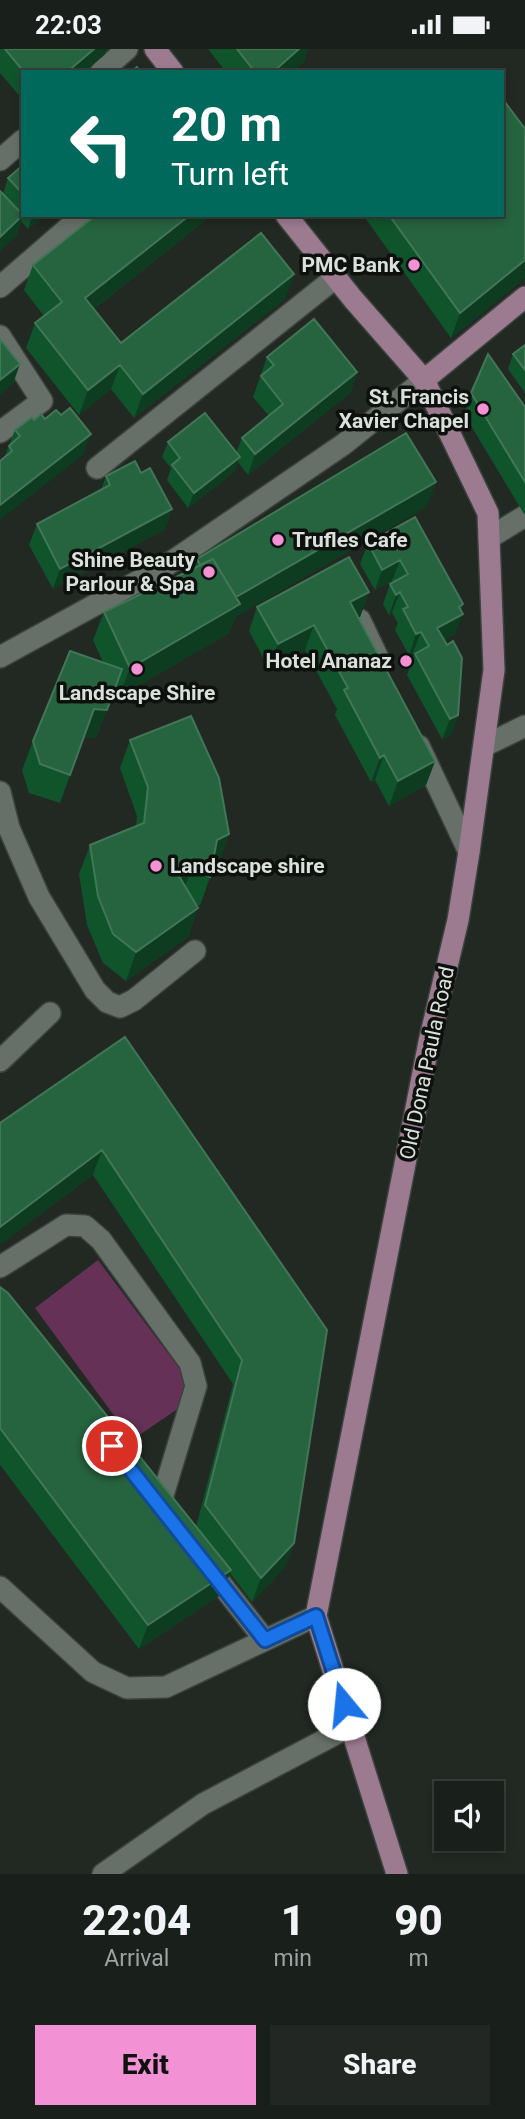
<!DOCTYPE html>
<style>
:root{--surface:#191f1a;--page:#222723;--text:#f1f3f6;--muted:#9fa2a2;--line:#373d39;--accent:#f391d5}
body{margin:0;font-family:Roboto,sans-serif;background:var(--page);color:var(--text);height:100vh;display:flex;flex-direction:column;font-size:26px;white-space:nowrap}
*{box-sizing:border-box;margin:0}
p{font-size:23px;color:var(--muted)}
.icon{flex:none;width:38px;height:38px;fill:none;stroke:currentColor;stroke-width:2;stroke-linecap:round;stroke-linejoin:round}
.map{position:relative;height:1825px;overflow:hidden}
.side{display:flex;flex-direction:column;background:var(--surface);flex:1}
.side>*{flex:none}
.banner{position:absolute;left:21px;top:21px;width:483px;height:147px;border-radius:0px;box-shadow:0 4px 10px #0003,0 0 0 2px var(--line);background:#00695c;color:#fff;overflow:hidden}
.controls{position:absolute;left:434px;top:1732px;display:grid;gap:14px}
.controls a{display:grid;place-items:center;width:70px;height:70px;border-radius:0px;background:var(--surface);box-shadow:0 4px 10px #0003,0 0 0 2px var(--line);font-size:35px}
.pin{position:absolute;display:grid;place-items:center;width:60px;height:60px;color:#fff;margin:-30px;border:4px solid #fff;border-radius:50%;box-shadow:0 2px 7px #0007}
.me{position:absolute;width:77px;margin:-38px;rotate:343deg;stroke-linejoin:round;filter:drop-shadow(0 0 5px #0008)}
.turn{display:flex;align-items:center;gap:24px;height:147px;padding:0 35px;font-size:32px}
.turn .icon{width:91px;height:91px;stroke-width:2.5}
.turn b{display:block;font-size:49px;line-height:60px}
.eta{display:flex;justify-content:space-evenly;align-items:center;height:119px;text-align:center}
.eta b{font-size:42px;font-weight:800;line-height:49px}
.button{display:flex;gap:14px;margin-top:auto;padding:14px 35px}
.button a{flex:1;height:80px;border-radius:0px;background:var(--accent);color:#111;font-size:28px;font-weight:800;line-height:80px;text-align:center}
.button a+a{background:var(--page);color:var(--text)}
.status{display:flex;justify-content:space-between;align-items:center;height:49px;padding:0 35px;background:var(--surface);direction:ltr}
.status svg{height:19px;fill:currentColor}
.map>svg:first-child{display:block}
.green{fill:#653156}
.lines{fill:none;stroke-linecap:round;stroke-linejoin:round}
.minor-casing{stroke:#3c433d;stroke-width:24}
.major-casing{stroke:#3c433d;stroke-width:24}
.minor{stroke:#677068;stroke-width:21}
.major{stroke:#9c7b91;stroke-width:21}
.wall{fill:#10542c}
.shaded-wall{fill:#0e3c20}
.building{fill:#26633f;stroke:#427657;stroke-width:2}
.route-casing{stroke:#114b97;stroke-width:18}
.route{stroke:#1a73e8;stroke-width:12}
.poi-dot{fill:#f391d5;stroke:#0d100d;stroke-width:2.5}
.labels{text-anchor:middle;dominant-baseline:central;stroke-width:7;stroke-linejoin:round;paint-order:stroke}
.poi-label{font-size:21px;font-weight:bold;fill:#dae0db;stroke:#0d100d;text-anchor:end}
.street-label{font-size:21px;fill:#dae0db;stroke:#0d100d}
</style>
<div class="status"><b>22:03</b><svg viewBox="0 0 49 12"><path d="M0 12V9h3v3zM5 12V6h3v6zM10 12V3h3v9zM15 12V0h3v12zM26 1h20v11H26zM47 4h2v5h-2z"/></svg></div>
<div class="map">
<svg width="525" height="1825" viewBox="0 0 525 1825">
<rect width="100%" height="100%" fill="#212922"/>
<path class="green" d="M98 1211 185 1327 182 1357 132 1391 35 1259Z"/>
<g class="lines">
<g class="minor-casing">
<path id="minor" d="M101 23 127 0
M0 111 23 91
M0 238 83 166
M0 287 42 352 0 383
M97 419 335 229
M489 489 525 467
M360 571 379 611
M0 608 164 518 344 395 424 331
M419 697 469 803
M484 697 525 677
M0 743 9 779 39 848 95 941 107 953 120 958 134 951 195 902
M0 1012 50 964
M0 1218 66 1176 85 1177 101 1191 190 1314 196 1337 160 1456
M207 1517 265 1591
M0 1538 93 1623 127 1639 166 1638 316 1567
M103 1825 203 1755 351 1677"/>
</g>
<g class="major-casing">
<path id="major" d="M155 0 173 23
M286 166 353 250 424 331 488 464 494 621 469 803 458 871 429 993 316 1567 397 1825
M424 331 525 248"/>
</g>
<use href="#minor" class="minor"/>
<use href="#major" class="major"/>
</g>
<path class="wall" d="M0 0H107L105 5 84 23H23V51L0 24Z
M208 0H308L304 13 292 23H226Z
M23 116V166H45L28 180 21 172 16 187 3 145 8 129Z
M212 166 94 260 121 294 285 250 134 369 111 340 79 366 26 299 35 274 44 267 24 241 33 216Z
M363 166H502L525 229 451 289Z
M525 296V344L508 320 513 305Z
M267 308 357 323 350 344 248 426 238 413 234 423 188 459 167 431 171 419 162 408 168 393 236 404 242 389 269 367 253 348Z
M471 344 525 358V464L524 465 464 365Z
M34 371 83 406 4 409 15 381Z
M141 424 172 460 164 481 53 540 29 496 37 475 101 441 106 427Z
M427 457 235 568 229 584 119 648 115 639 96 689H84L60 754 29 744 22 721 33 692 103 613 93 591 104 563 193 519 197 510Z
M415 468 463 555 455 585 444 591 458 666 451 686 442 690 407 626 414 606 413 604 409 606 395 581 398 574 392 564 389 566 383 555 390 535 393 533 392 532 375 541 360 515 368 494Z
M369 543 360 568H358L435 712 426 736 389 757 375 731 371 733 335 666 337 660 305 601 269 620 249 582 257 558Z
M130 691 219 814 212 817 210 828 200 857 196 855 198 859 188 888 126 932 103 914 87 876 79 825 90 796 136 777 137 767 120 719Z
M125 988 327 1281 294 1494 285 1518 252 1553 230 1524 222 1545 139 1600 0 1416V1238L196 1478 233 1335 93 1126 0 1195V1074Z"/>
<path class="shaded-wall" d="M94 0H107L105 5 84 23H67Z
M299 0H308L304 13 292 23H273Z
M23 166 16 187 0 202V188Z
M33 166H45L28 180Z
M190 166H212L76 274 85 249Z
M525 211V229L451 289 460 264Z
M294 225 285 250 134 369 143 345Z
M20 315 13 335 0 346V331Z
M120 316 111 340 79 366 88 341Z
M357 323 350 344 248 426 255 405Z
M91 385 83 406 0 471V456Z
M240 408 234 423 188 459 194 444Z
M436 433 427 457 235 568 229 584 119 648 130 619 233 550Z
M172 460 164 481 53 540 60 520Z
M400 511 392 532 375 541 382 521Z
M369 543 360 568 341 578 350 553Z
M400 543 392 564 389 566 396 546Z
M463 555 458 567 463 565 455 585 430 600 437 579 459 558Z
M314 576 305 601 269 620 278 595Z
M421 583 413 604 409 606 416 585Z
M122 620 96 689H84L60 754 94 660Z
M458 666 451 686 442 690 450 670Z
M384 706 375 731 371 733 380 709Z
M435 712 426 736 389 757 398 732Z
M229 785 219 814 206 819 217 791Z
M192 819 181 847 179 827Z
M198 859 188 888 126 932 136 903Z
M102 1101 93 1126 0 1195V1178Z
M294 1494 285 1518 252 1553 261 1529Z
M231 1521 222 1545 139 1600 148 1576Z"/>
<path class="building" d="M5 0H94L67 23H24Z
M237 0H299L273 23H255Z
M137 18 141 23H131Z
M502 49 525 80V211L460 264 389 166H502Z
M23 116V145L8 129Z
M0 142 23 166 0 188Z
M96 166H190L85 249 121 294 261 184 294 225 143 345 120 316 88 341 35 274 62 253 33 216Z
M314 270 357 323 255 405 242 389 283 355 261 327 274 316 267 308Z
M0 290 20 315 0 331Z
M525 296V321L513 305Z
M488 305 525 358V433L471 344Z
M70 359 91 385 0 456V412L12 402 9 397 20 387 15 381 32 368 34 371 41 365 45 370 56 361 61 366Z
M205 364 240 408 194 444 172 416 180 409 168 393Z
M406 384 436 433 236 548 213 510 200 516 197 510Z
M135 412 141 424 150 419 172 460 60 520 37 475 110 436 106 427Z
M415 468 463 555 459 558 463 565 437 579 447 596 453 592 462 609 458 666 450 670 415 605 429 597 421 583 416 585 403 560 408 558 400 543 396 546 390 535 408 525 400 511 382 521 368 494Z
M349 508 369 543 350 553 435 712 398 732 384 706 380 709 344 641 348 639 314 576 278 595 257 558Z
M213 510 240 555 130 619 104 563Z
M70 602 122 620 107 661 94 660 70 726 40 715 33 692Z
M191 667 219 729 229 785 217 791 210 828 192 819 179 827 198 859 136 903 113 885 98 847 90 796 144 774 148 738 130 691Z
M125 988 327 1281 294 1494 261 1529 205 1456 242 1311 102 1101 0 1178V1074Z
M0 1238 8 1244 231 1521 148 1576 0 1379Z"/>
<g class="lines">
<g class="route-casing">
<path id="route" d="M112 1397 265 1591 316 1567 344 1655"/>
</g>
<use href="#route" class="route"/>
</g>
<g class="poi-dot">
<circle cx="414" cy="216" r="7"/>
<circle cx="483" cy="360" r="7"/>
<circle cx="278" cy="491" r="7"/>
<circle cx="209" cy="523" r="7"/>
<circle cx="406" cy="612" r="7"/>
<circle cx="137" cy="620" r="7"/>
<circle cx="156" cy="817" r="7"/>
</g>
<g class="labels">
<g class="poi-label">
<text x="400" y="216">PMC Bank</text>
<text x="469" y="348">St. Francis<tspan x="469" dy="24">Xavier Chapel</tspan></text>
<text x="292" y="491" text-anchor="start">Trufles Cafe</text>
<text x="195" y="511">Shine Beauty<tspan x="195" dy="24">Parlour &amp; Spa</tspan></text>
<text x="392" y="612">Hotel Ananaz</text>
<text x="137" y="644" text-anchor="middle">Landscape Shire</text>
<text x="170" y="817" text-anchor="start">Landscape shire</text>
</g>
<g class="street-label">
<text transform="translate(427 1014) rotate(-78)">Old Dona Paula Road</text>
</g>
</g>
</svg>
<div class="controls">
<a><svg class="icon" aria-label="sound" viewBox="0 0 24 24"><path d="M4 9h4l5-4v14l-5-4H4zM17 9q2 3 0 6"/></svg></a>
</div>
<div class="pin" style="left:112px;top:1397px;background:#d93025"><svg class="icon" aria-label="arrive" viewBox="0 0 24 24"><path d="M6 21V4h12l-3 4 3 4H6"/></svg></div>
<svg class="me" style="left:344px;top:1655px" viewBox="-20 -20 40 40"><circle r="19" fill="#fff"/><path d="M0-13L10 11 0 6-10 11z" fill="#1a73e8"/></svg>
<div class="banner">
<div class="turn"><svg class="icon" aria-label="left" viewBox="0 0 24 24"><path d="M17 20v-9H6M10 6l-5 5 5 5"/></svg><div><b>20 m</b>Turn left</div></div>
</div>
</div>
<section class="side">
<div class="eta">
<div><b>22:04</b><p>Arrival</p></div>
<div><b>1</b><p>min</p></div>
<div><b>90</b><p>m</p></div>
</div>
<div class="button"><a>Exit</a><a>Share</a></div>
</section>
